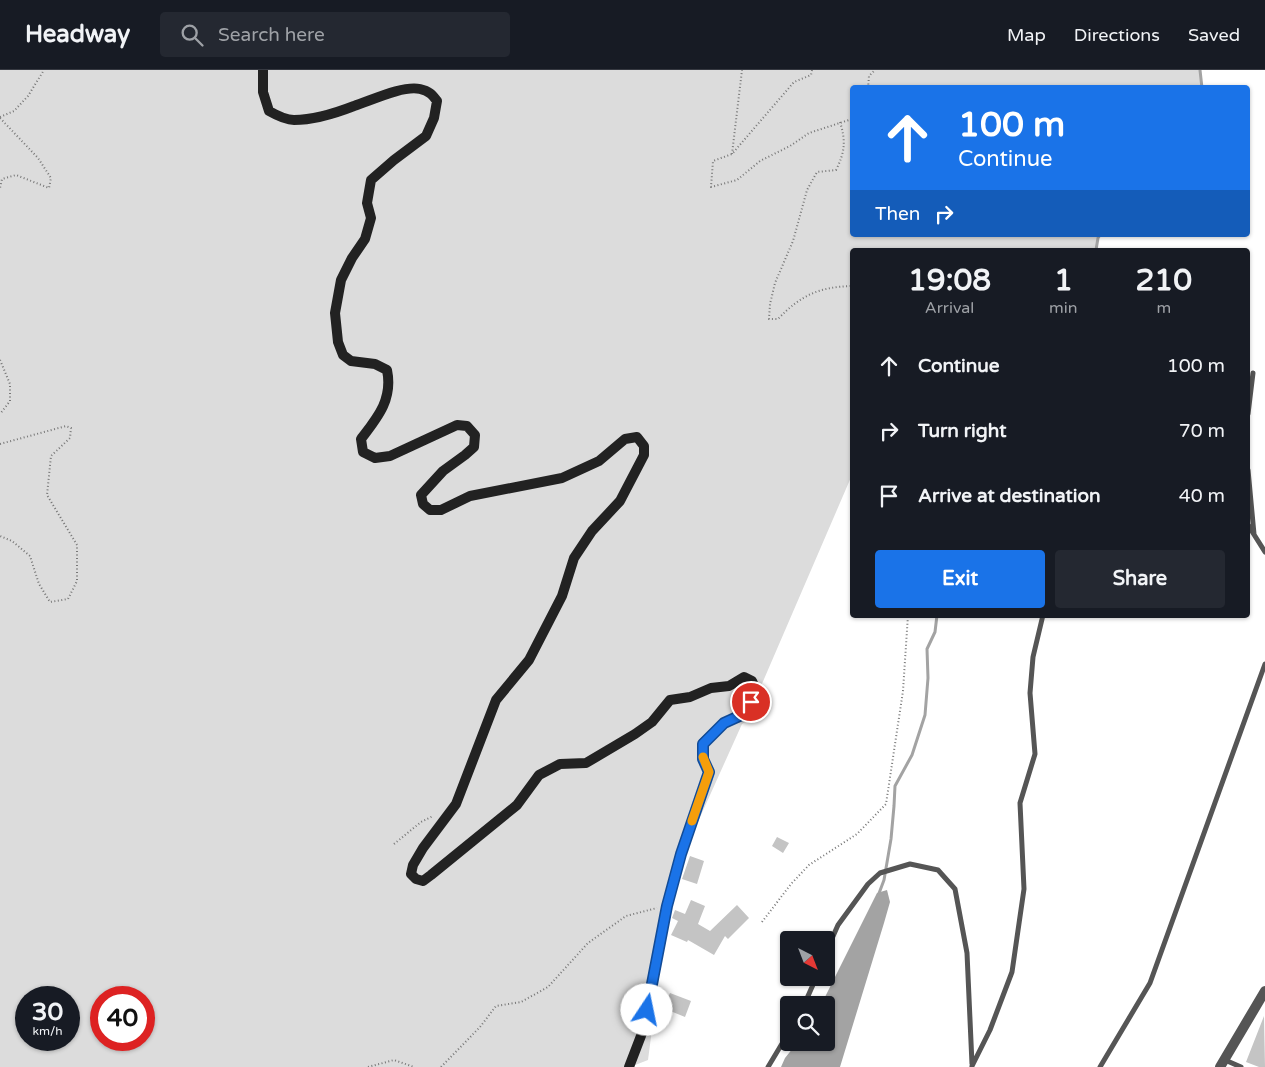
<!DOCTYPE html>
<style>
:root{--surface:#171b24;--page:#242831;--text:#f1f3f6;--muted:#9ea1a6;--line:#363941;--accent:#1a73e8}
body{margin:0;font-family:"Varela Round",sans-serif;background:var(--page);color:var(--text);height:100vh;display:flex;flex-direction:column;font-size:19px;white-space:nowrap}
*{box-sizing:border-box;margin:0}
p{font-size:16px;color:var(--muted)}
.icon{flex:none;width:28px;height:28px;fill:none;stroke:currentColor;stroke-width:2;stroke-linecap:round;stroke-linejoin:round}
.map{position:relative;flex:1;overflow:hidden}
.details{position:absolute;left:850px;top:178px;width:400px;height:370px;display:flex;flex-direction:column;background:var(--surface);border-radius:5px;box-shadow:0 1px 4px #0004}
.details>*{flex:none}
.hud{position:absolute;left:850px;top:15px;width:400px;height:152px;border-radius:5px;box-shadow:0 1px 4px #0004;background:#1a73e8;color:#fff;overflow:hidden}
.needle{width:32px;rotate:138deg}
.controls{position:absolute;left:780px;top:861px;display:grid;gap:10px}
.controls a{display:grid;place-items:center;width:55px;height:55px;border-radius:5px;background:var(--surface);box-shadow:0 1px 4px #0004;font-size:25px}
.speed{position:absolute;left:15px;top:916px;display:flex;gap:10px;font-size:25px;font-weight:700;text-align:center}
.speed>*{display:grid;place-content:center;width:65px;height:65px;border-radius:50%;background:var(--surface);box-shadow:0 1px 4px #0004;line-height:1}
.speed small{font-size:12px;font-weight:400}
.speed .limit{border:8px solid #d22;background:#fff;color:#111}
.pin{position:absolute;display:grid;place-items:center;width:42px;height:42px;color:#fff;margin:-21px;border:2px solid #fff;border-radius:50%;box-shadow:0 1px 5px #0007}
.me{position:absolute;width:55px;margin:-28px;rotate:11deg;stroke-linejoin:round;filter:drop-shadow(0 0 4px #0008)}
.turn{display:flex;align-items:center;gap:18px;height:105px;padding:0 25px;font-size:22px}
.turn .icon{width:65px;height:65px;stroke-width:2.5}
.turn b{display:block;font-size:35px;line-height:42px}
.then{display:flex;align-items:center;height:48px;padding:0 25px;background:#0003;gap:10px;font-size:19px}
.eta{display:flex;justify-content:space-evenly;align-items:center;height:85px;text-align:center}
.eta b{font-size:30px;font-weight:700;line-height:35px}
.cta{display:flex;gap:10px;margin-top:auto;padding:10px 25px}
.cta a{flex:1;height:58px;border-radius:5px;background:var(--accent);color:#fff;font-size:20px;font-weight:700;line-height:58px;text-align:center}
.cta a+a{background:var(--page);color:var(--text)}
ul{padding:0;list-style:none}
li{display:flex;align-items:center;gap:15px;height:65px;padding:0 25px}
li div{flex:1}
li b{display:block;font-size:19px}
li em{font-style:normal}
header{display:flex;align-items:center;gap:30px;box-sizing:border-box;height:70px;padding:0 25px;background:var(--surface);border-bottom:1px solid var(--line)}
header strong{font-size:24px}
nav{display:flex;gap:28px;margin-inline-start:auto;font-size:18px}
.search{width:350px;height:45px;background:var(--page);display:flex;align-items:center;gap:12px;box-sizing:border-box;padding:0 18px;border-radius:5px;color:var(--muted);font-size:19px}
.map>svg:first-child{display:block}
.green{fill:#dcdcdc;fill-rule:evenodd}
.water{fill:#a3a3a3}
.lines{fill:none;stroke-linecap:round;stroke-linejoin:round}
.stream{stroke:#a3a3a3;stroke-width:3}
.building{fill:#c4c4c4}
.path{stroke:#777;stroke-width:2;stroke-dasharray:1 2.5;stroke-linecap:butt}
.lane{stroke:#555;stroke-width:5}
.street{stroke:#555;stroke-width:10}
.secondary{stroke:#222;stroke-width:10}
.route-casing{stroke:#114b97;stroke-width:12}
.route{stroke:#1a73e8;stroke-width:9}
.slow{stroke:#f59e0b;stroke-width:9}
</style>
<header>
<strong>Headway</strong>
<div class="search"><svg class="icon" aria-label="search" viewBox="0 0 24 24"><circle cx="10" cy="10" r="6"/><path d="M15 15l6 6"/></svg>Search here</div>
<nav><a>Map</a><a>Directions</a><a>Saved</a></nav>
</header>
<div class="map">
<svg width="1265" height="997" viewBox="0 0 1265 997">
<rect width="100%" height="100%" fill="#fff"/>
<path class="green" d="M0 0H1200L1202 17 852 18V165H1100L1098 168 1096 180H852V405L761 616C762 631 756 646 742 654L688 774 666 853 648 990 630 997H0ZM26 928H69V970H26ZM101 928H144V970H101Z"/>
<path class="water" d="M887 820 890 832 884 853 840 997H781L785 988 797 973 826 972V935H821L877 823Z"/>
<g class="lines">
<path class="stream" d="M1200 0 1202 18
M1096 180 1098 168 1100 165
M878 826 884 810 891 769 894 736 895 716 912 685 925 645 928 608 927 579 935 562 937 545"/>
</g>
<path class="building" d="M777 767 789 773 783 783 772 776Z
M690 786 704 791 697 814 682 809Z
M691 830 705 836 698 854 710 861 737 835 749 848 728 869 725 866 714 885 688 870 687 872 671 865 678 851 672 848 675 840 685 844Z
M670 923 691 931 685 947 663 938Z
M1264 946 1265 997H1259L1246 992Z"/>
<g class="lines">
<path class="path" d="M812 0 811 5 794 12 732 84 713 91 711 117 737 110 760 91 790 76 809 63 852 49
M868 18 869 6 875 0
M0 47 14 41 28 26 44 0
M0 48 38 88 51 108 49 118 16 105 2 109 0 118
M840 52C846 71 845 82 836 100L817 102 807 120 793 171 775 213 770 234 769 249H778C801 225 819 217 852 216
M732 84 742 0
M0 290 10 314V331L0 344
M0 374 66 356 71 358 70 368 51 386 47 425 77 475V511L68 529 50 532 39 514 30 486 12 471 0 466
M394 774 421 752 433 746
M762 852 791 814 809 795 857 764 886 734 903 621 908 545
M368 997 394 990 414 997
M441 997 480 957 496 936 521 932 548 917 588 873 626 846 657 838"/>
<path class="lane" d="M1248 344 1253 303
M1248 400 1254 464
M1248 455 1265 482
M826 882 838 855 868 814 880 803 910 794 938 800 955 819 967 883 972 994
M804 935 816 908
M1225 990 1241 997
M972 996 990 960 1012 902 1024 819 1020 733 1035 684 1030 623 1033 587 1043 545
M768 997 789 962
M1100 997 1150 913 1265 594"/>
<path class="street" d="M1220 997 1265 921"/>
<path class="secondary" d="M263 0V22L269 41C276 45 285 50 294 50 313 50 336 43 354 36 370 31 403 15 420 19 429 21 432 24 437 31L434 48 426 66 394 90 371 110 367 133 371 148 365 169 352 188 341 210 335 243 338 272 343 285 351 291 375 294 387 300C393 329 378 347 361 369L363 382 375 388 390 386 457 355 467 356 475 365 474 377 465 385 443 401 421 425 423 434 430 440H441L470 426 562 408 599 391 625 369 637 367 644 376V385L620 431 592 461 574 488 562 526 529 590 496 630 456 734 423 778 413 795 411 804 416 809 423 811 431 805 517 735 539 705 560 694 586 693 635 664 652 652 670 630 690 627 711 618 729 616 744 607 752 611 756 620 746 643 724 653 703 673V689L709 702 681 784 667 836 644 958 629 997"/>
</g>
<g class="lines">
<g class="route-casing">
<path id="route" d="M647 940 667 836 681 784 709 702 703 689V674L724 653 746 643 751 632"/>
</g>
<use href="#route" class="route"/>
<path class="slow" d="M692 751 709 702 703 687"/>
</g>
</svg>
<div class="controls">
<a><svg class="needle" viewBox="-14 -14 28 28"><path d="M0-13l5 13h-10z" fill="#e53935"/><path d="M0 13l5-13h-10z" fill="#9ea1a6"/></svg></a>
<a><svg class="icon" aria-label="search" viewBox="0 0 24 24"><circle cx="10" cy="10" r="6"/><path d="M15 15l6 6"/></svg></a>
</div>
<div class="speed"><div>30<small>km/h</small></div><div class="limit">40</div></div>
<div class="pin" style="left:751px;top:632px;background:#d93025"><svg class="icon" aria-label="arrive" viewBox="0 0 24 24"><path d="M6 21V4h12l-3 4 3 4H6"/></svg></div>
<svg class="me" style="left:647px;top:940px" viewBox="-20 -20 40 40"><circle r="19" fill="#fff"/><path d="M0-13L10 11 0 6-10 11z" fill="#1a73e8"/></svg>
<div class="hud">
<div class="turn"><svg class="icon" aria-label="ahead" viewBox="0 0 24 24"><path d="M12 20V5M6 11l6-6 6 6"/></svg><div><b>100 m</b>Continue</div></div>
<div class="then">Then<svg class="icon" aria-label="right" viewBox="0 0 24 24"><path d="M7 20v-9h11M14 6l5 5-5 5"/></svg></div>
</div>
<section class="details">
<div class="eta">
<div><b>19:08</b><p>Arrival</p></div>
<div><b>1</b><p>min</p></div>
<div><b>210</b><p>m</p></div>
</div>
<ul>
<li><svg class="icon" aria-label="ahead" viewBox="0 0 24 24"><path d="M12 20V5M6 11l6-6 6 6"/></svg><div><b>Continue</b></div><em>100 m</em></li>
<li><svg class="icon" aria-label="right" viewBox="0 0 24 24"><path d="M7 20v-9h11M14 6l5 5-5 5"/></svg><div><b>Turn right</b></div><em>70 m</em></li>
<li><svg class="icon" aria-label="arrive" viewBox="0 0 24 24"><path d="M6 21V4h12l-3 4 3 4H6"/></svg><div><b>Arrive at destination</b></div><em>40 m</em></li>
</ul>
<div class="cta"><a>Exit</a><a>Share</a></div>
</section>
</div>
